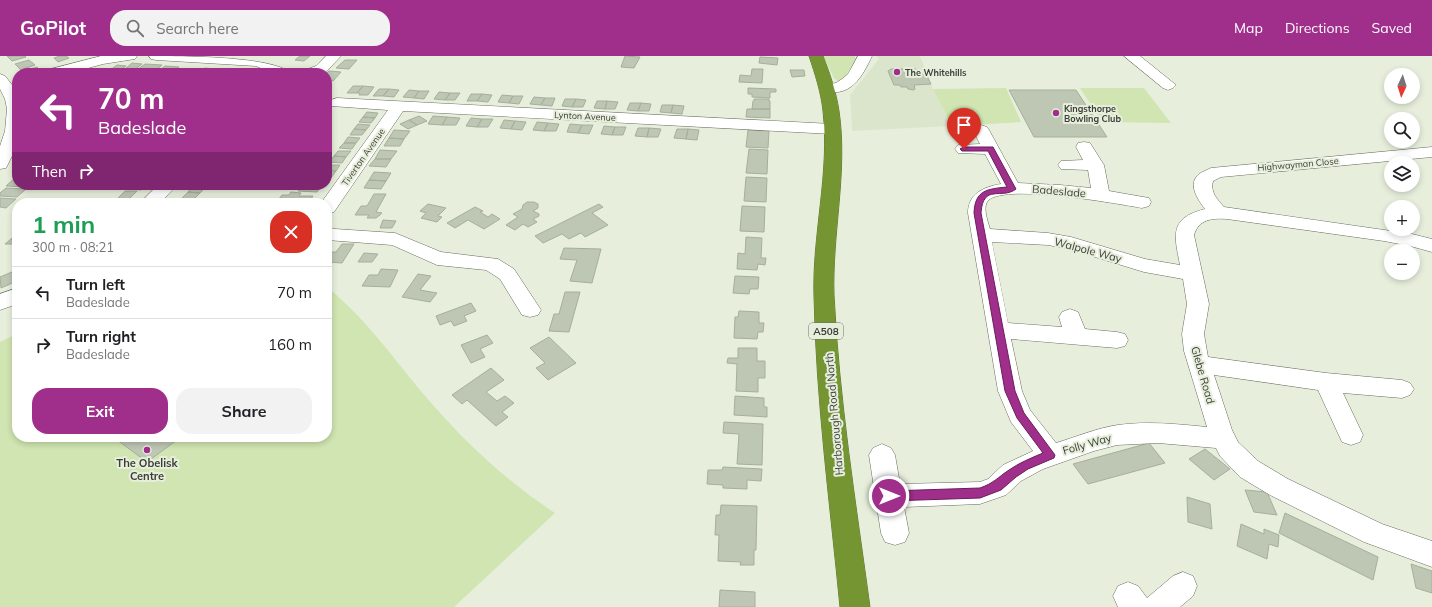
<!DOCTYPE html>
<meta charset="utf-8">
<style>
:root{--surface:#fff;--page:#f2f2f2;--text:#202124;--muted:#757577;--line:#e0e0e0;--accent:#a02f8c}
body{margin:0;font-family:Mulish,sans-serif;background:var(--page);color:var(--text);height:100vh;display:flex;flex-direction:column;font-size:15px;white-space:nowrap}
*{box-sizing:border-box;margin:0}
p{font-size:13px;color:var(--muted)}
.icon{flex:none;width:22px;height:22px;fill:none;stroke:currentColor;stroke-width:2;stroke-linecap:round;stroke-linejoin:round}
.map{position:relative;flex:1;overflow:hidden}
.panel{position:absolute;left:12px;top:142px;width:320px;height:244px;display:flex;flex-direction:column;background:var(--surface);border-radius:16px;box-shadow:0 2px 6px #0003}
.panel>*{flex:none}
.hud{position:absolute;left:12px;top:12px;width:320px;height:122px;border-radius:16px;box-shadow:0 2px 6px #0003;background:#a02f8c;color:#fff;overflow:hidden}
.needle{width:26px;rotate:184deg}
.controls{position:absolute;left:1384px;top:12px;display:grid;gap:8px}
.controls a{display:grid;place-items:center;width:36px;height:36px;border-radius:50%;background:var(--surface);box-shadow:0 2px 6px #0003;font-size:20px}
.pin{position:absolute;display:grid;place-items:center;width:34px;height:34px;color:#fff;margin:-41px -17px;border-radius:50% 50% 50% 0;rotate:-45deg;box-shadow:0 0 4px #0007}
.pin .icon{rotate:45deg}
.me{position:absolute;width:44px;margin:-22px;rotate:90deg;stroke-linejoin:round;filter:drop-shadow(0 0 3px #0008)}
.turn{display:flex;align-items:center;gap:14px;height:84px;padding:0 20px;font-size:18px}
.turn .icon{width:52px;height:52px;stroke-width:2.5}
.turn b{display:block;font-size:28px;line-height:34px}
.then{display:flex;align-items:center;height:38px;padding:0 20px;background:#0003;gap:8px;font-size:15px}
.round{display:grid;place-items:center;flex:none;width:42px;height:42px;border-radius:16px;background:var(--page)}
.summary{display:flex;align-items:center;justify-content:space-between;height:68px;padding:0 20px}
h1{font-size:24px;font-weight:700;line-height:30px;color:#1e9e55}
.button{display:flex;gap:8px;margin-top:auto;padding:8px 20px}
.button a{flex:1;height:46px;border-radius:16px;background:var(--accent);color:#fff;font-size:16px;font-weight:700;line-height:46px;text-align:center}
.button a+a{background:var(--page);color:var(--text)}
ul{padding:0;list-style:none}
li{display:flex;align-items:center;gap:12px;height:52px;padding:0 20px;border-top:1px solid var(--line)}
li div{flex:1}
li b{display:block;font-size:15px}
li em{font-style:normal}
header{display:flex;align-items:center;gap:24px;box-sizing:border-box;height:56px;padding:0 20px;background:var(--accent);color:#fff}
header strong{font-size:19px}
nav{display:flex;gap:22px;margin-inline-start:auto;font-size:14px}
.search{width:280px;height:36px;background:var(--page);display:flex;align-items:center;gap:10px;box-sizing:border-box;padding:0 14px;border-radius:16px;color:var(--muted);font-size:15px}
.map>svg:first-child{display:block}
.built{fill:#dbe5cc}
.green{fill:#d0e5b1}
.building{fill:#bec6b4;stroke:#a6ae9c}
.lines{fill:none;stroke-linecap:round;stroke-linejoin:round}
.minor-casing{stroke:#666c5c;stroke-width:1}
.highway-casing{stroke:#607733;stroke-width:1}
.minor{fill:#fff;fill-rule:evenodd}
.highway{fill:#749531;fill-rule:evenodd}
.route{fill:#a02f8c;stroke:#681f5b}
.poi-dot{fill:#a02f8c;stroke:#e7efdc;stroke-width:1.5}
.labels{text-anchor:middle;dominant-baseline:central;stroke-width:4;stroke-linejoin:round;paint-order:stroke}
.far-poi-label{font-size:9px;font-weight:bold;fill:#3b3e37;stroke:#e7efdc;text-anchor:start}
.far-street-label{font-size:9px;fill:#3b3e37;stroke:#e7efdc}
.shield{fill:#e7efdc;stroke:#6f7368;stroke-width:1}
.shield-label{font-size:10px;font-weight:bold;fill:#3b3e37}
.street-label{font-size:11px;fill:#3b3e37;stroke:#e7efdc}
.poi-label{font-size:11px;font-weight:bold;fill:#3b3e37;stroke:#e7efdc}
</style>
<header>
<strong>GoPilot</strong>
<div class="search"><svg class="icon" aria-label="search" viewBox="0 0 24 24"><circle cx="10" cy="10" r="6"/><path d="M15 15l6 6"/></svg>Search here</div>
<nav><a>Map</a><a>Directions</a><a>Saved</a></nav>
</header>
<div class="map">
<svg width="1432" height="551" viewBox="0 0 1432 551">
<rect width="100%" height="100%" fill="#e7efdc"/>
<path class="built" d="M876 0H920L933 33 952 70 852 75 850 39 879 3Z"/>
<path class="green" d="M823 0H855V3L845 23 839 26 834 22Z
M1006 32 1021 66 952 70 933 33Z
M1080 32H1144L1171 67 1102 66Z
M327 231C368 264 398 309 432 348 468 389 509 427 555 457L454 551H0V286L17 278V381H327Z"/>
<path class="building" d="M7 0H25L26 1 12 5Z
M60 0H66L69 2 58 6 54 2Z
M300 0H310L304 5 295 4Z
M625 0 640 1 634 12 621 11Z
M760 1 778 2 777 9 759 7Z
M29 4 35 9 21 14 15 8Z
M345 4H357L349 13 336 12Z
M132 7 142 8 134 14 125 13Z
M145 8 162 9 155 15 137 14Z
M117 9 126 10 119 15H109Z
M165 10 179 11 168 17 157 16Z
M37 11 40 14 30 17H26L23 15Z
M205 12 214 13 210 17H199Z
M98 13 99 17H80Z
M218 13H227L223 17H213Z
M752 13H763L762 27 739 26 740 19 751 20Z
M891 13H916L918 18H926L931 28 914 29 915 33 914 34 908 33 907 31H901L900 29H894L888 15Z
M790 14H804L805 20 792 21Z
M329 15 341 16 333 25 327 24V17Z
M353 30H363L357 37H347Z
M363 30 374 31 368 39H359L360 37H357Z
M748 32 776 33V36H770V42L752 41V38H748Z
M379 33H389L383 40H373Z
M389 33 399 34 394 41 383 40Z
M409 34 419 35 414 42 403 41Z
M1009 34H1076L1107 81H1034Z
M419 35H429L424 43 414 42Z
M439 36 450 37 445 44 434 43Z
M450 37H460L455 44H445Z
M471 38H482L477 45H467Z
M482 38 492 39 488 46 477 45Z
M502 39 513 40 509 47 498 46Z
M513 40H523L519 48 509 47Z
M534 41 545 42 541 49 530 48Z
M545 42H555L552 50 541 49Z
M565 43H576L572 51 562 50Z
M576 43 586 44 583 51H572Z
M754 43H769V45H770V53H752L753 45H754Z
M597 45H607L605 53 594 52Z
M607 45 618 46 615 53H605Z
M630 47H641L638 55 627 54Z
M641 47 651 48 649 55H638Z
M662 49H673L671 57 660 56Z
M673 49 684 50 682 58 671 57Z
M747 53H770V62L746 61Z
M367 56 378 57 375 62 363 61Z
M419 60 427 65 417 69 409 64Z
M433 60 447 61 442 69 428 68Z
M363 61 375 62 371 67 359 66Z
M447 61 460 62 456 69H442Z
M471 62 482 63 477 71 466 70Z
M482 63H493L488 71H477Z
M409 64 417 69 408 73 400 68Z
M504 64 515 65 511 73 500 72Z
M515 65 526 66 522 74 511 73Z
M537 66 548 67 544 75 533 74Z
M548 67 559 68 556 75H544Z
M358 68 370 69 366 74 354 73Z
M570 68 582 69 578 77 567 76Z
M582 69H593L589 78 578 77Z
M604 70 615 71 612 79 601 78Z
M615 71H626L623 79H612Z
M638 72H649L647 81 635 80Z
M649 72 661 73 658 81H647Z
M354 73 366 74 362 79H350Z
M677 73H688L686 83 674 82Z
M688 73 699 74 697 84 686 83Z
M394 74 410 75 404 83 389 82Z
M748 74 769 75 768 92 746 91Z
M348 81 360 82 356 87H344Z
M389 82 404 83 400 90H384Z
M344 87H356L352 93 339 92Z
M749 93 768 94 767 118 746 117Z
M380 94 397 95 391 103H375Z
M338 95H351L346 101 334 100Z
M334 100 346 101 342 107 329 106Z
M375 103H391L386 111 369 110Z
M327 109H340L336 115H327Z
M327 115H336L331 122 327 121Z
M374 116 391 117 386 125 369 124Z
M746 121 767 122 766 146 744 145Z
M15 122 17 123V129H28L26 131 6 130Z
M369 124 386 125 381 133 364 132Z
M133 129H145L141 134 128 133Z
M194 129H196L207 130 200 137 188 136Z
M303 129H322L317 136 298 135Z
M6 132 26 133 17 141 0 140V137Z
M125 135H137L129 143H117Z
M188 136 200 137 193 144 181 143Z
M291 136 301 137 299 140H313L308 147H291L292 145 278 144 282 139H289Z
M374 138H386L376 156 382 157 380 159 376 162H367L369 159H355L361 150H367Z
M0 142 16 143 6 152 0 151Z
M117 143H129L125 147H112Z
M527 146H534L538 148V152L533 155 539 158V160L533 163 537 166 528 171 523 168 515 174 506 169 518 161 513 158 522 153 523 149Z
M428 148 446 152 438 160 442 161 437 166 421 162 426 157 420 155Z
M599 148 603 151 592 157 608 169 585 181 581 177 569 183 562 178 543 187 535 180Z
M742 150 765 151 764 176 740 175Z
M475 151 483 155 480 156 488 161 492 158 500 163 484 173 468 164 455 172 447 167Z
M383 164 396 165 392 172H380Z
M17 178V188H5Z
M746 181 762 182 761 202H766L765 209 758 208 757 214 737 213 738 197 745 198Z
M342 188H354L342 207 328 206 327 208 328 196H336Z
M564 192 601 193 592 227 570 225 577 204 560 203Z
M364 197 378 198 372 206H358Z
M381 213 398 214 390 231 362 230 369 219H378Z
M12 216 17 222V225L1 232 0 221Z
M418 218 431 220 420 234 437 237 430 246 402 241Z
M735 220 759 221 758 233H750L749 238 733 237Z
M565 236H580L569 276 549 275 554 258H559Z
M471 247 476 255 464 260 467 265 454 270 451 265 440 269 436 260Z
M739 255 759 256V267H764L763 276H758L757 283 734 282 735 261H738Z
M487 279 493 287 480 293 485 301 471 307 461 289Z
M549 281 576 307 548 324 536 312 545 307 530 292Z
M738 292H757V305H765V322H758V336L736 335 737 308 727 307 728 302H738Z
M491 312 504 324 486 336 497 345 505 340 514 347 502 356 508 361 496 370 467 344 462 348 452 339Z
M735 340 764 342V351H767V361L734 359Z
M724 366 763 368 762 409 737 408 739 378 723 377Z
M113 381H181L147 406Z
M1149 387 1165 407 1088 428 1073 408Z
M1205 393 1230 413 1214 424 1189 403Z
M723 411 762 413 761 425 747 424V433L723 432V429L707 428 708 414H722Z
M1245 434 1267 436 1277 459 1254 456Z
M1187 441 1210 448 1212 473 1188 466Z
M721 449 757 450 756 494H754V509H740L741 506 718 505 719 479H715L716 459H720Z
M1285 457 1378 501 1373 524 1279 477Z
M1241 468 1264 478V473L1279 479 1278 491 1269 488 1267 503 1237 490Z
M1411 508 1432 515V537L1416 532Z
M720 534 755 536V551H719Z"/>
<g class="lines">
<g class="minor-casing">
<path id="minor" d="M101 0H137L135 3 103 8 70 17H45L47 14Z
M149 0C178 0 274 0 290 17H272L256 10 156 4 151 3Z
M326 0H341L326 16 303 17 305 14 316 10Z
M858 0H872C862 21 851 42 823 35L820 32 823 29 836 27 842 23 848 18Z
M1124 0H1140L1176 29 1173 32 1168 34 1163 32Z
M0 18 5 20 17 35V90L6 112 0 113V90L5 75 7 53 5 43 0 33Z
M337 42 832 68 838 70 840 73 838 76 832 78 403 55 334 156 327 158V147H321L388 54 331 50 329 47 331 44Z
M981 69 987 71 989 74 1018 127 1060 129 1091 132 1088 114 1061 113 1058 109 1061 105 1083 104 1076 91 1078 87 1084 86 1090 87 1104 109 1109 135 1149 142 1151 146 1149 150 1142 152C1119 148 999 126 987 146 983 153 988 166 990 173L1048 177 1071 181 1145 203 1180 209C1174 179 1169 162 1205 153 1198 144 1187 128 1199 118 1202 116 1207 114 1211 112L1432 91V101L1221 121 1213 125C1210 136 1217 143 1224 151L1412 178 1432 183V196L1410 190 1384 185 1227 163C1212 162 1199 163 1194 179L1209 248 1204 278 1208 301 1326 317 1402 324 1410 327 1414 333 1410 339 1402 342 1343 337 1363 379 1360 386 1351 389 1342 386 1318 334 1214 319 1232 374 1238 386 1258 405 1288 423 1382 468 1432 485V511L1364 486 1270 439 1240 421 1220 400 1216 392 1158 387 1117 389 1094 395 1043 413 1021 425 1006 439 980 448 904 451 909 477 905 486 895 489 885 486 881 477 869 399 873 392 882 388 891 392 895 399 900 428 980 426 988 423 1003 409 1033 395 1011 366 998 335 968 157C968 138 983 131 1001 128L985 98 958 97 955 93 958 89 980 88 973 74 975 71ZM992 186 1048 189 1069 193 1144 216 1183 223 1187 248 1182 278 1184 295 1207 371C1177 368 1147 365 1118 369 1097 372 1076 381 1056 387L1030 354 1022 335 1011 283 1117 292 1125 290 1128 284 1125 278 1117 276 1085 273 1078 256 1070 253 1062 256 1059 261 1062 271 1008 267Z
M158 129H177L160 147H140Z
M327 171 335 173 395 177 441 196 498 203 514 213 541 254 538 259 530 261 522 259 500 223 486 214 437 209 392 189 327 184Z
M17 232V248L0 254V238Z
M1183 516 1193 520 1197 530 1193 540 1180 551H1118L1113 540 1118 530 1128 526 1138 530 1147 542 1173 520Z"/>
</g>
<g class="highway-casing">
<path id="highway" d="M809 0H823C830 18 836 35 839 55 848 115 832 178 834 239 839 343 856 448 870 551H840C830 448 816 344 814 240 812 179 830 117 823 55 821 36 815 18 809 0Z"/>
</g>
<use href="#minor" class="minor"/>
<use href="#highway" class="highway"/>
</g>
<path class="route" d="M964 91H993L1016 133C1002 144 983 127 981 157L1015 335 1024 357 1055 399 1054 402 1028 413 1016 421 1001 434 980 442 889 445 885 443 883 440 885 437 889 435 980 432C994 427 997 422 1009 414 1019 407 1031 402 1043 397L1017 362 1005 335 974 157C975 134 987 133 1007 131L988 95H962L960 93Z"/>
<g class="poi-dot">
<circle cx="897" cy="16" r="4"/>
<circle cx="1056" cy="57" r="4"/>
<circle cx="147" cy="394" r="4"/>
</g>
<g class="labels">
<g class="far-poi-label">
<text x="905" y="16">The Whitehills</text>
<text x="1064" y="52">Kingsthorpe<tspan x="1064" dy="10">Bowling Club</tspan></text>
</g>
<g class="far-street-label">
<text transform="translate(585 60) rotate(3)">Lynton Avenue</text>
<text transform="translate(363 101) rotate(-55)">Tiverton Avenue</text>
<text transform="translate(1298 108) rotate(-5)">Highwayman Close</text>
</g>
<rect class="shield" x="809" y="267" width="34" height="16" rx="3"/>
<g class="shield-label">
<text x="826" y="275">A508</text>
</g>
<g class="street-label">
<text transform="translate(1059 135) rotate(5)">Badeslade</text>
<text transform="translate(1088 194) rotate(15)">Walpole Way</text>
<text transform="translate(1203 319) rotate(74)">Glebe Road</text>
<text transform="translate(834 358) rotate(-95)">Harborough Road North</text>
<text transform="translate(1087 388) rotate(-16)">Folly Way</text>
</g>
<g class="poi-label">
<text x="147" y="407">The Obelisk<tspan x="147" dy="13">Centre</tspan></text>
</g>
</g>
</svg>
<div class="controls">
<a><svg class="needle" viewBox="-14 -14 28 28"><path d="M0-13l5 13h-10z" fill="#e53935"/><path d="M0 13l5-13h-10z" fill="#757577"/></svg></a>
<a><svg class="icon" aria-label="search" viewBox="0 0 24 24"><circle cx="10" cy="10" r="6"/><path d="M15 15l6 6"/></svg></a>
<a><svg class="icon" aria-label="layers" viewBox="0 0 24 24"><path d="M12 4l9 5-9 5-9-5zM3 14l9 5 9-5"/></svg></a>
<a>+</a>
<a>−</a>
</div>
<div class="pin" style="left:964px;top:93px;background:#d93025"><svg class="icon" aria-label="arrive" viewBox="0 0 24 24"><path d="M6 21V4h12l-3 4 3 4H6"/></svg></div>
<svg class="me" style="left:889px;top:440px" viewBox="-20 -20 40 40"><circle r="17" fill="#a02f8c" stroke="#fff" stroke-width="3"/><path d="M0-11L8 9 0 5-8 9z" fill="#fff"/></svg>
<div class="hud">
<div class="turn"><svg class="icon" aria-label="left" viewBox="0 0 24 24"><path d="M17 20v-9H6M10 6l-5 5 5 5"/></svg><div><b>70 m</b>Badeslade</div></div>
<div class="then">Then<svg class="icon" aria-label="right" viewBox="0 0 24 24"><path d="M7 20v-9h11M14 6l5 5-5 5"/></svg></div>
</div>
<section class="panel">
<div class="summary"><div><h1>1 min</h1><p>300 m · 08:21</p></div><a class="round" style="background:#d93025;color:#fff"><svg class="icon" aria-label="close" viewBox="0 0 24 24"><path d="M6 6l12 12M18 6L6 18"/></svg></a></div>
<ul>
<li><svg class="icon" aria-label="left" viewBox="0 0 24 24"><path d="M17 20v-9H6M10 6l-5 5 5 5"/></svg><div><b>Turn left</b><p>Badeslade</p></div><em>70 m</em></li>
<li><svg class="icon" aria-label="right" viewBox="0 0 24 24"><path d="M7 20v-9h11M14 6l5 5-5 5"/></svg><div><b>Turn right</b><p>Badeslade</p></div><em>160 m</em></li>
</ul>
<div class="button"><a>Exit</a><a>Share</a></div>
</section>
</div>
